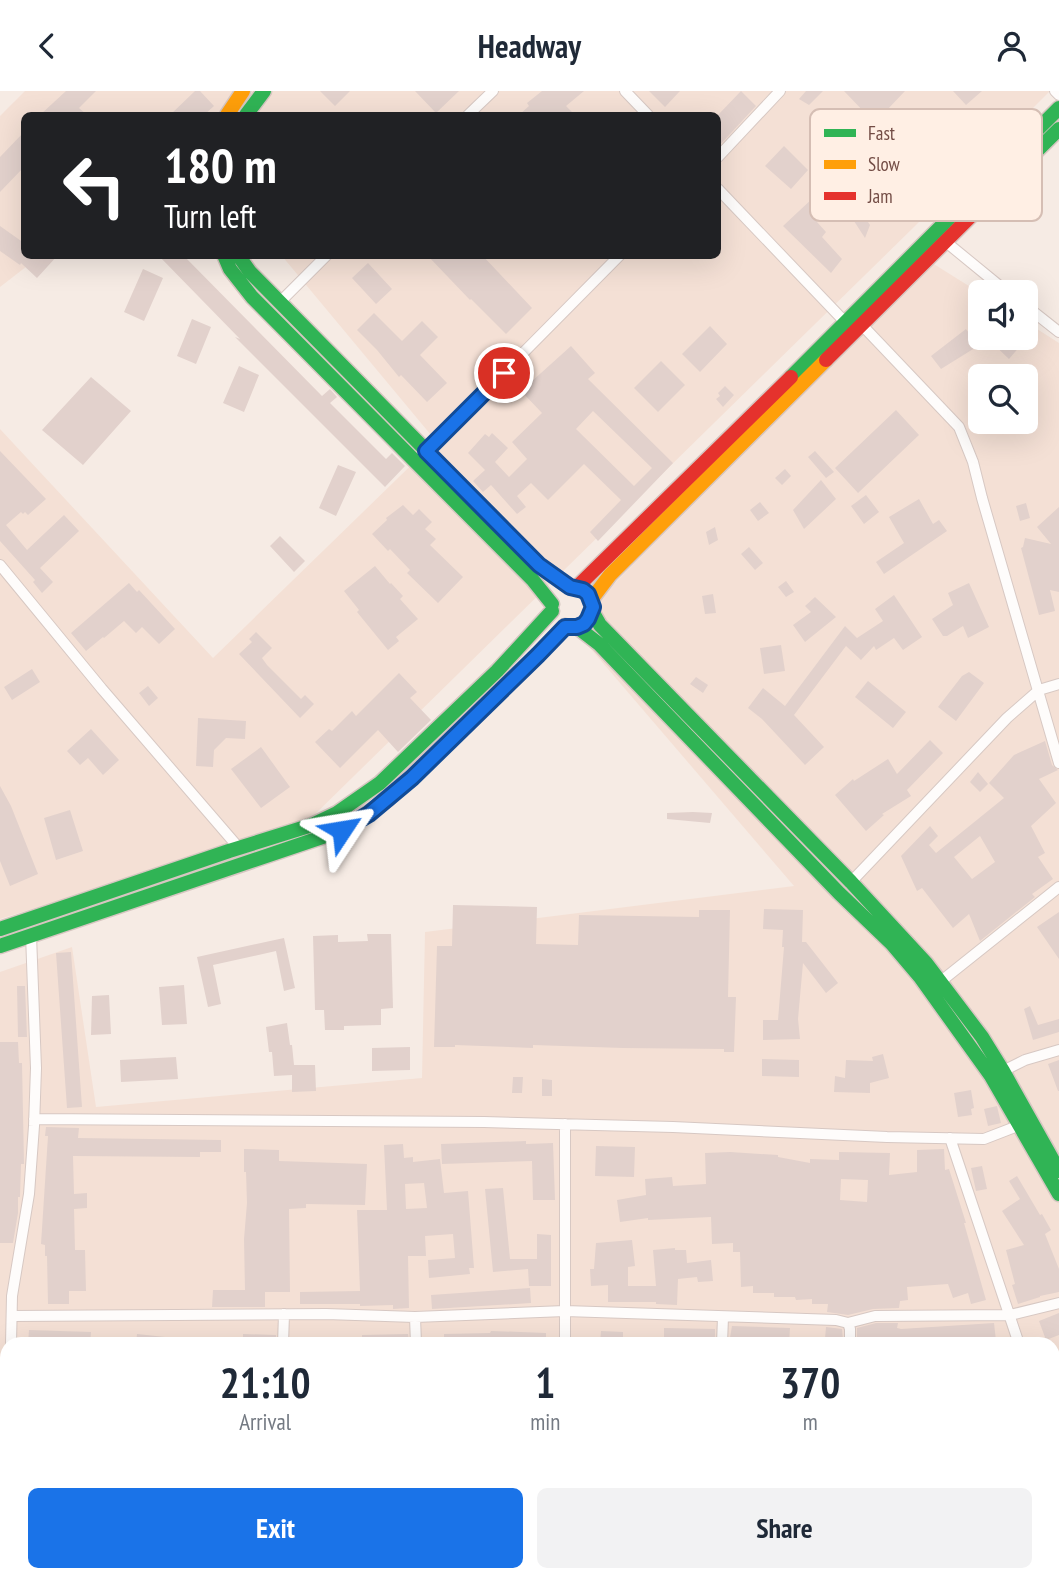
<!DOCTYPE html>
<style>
:root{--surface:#fff;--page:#f2f2f3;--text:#1f2937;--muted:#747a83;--accent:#1a73e8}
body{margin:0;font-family:"PT Sans Narrow",sans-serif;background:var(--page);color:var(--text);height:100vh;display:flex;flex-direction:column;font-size:26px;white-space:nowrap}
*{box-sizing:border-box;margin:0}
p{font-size:23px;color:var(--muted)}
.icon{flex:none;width:38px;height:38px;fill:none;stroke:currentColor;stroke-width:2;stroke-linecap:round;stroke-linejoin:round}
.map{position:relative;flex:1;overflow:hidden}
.details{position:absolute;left:0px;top:1246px;width:1060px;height:245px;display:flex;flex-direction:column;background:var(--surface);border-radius:21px 21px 0 0;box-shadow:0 7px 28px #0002}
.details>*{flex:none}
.top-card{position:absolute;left:21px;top:21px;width:700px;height:147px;border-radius:10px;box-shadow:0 7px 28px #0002;background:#202124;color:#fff;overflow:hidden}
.fabs{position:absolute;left:968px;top:189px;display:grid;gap:14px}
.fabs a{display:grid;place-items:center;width:70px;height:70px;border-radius:10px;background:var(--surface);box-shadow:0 7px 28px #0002;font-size:35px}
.pin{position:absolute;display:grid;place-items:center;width:60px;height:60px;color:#fff;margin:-30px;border:4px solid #fff;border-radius:50%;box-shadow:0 2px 7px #0007}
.me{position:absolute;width:77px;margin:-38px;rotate:57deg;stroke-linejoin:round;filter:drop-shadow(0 0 5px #0008)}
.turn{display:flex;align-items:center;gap:24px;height:147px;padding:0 28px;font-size:32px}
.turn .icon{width:91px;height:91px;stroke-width:2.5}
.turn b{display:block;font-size:49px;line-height:60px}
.eta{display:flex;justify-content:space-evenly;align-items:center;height:119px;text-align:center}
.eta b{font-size:42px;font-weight:700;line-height:49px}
.primary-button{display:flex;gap:14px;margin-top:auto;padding:14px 28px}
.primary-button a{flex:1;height:80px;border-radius:10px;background:var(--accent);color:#fff;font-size:28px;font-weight:700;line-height:80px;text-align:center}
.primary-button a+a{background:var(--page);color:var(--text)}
header{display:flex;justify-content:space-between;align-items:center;height:91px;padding:0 28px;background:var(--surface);font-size:32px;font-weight:700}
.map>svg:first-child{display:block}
.residential{fill:#f4e0d5;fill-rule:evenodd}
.building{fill:#e2d1cc;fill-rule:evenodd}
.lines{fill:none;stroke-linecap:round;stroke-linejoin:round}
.street-casing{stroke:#d7c8c3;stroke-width:12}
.fast-casing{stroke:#d6c6c1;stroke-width:17}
.slow-casing{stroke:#d6c6c1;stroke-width:17}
.jam-casing{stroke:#d6c6c1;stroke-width:17}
.street{stroke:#fefcfb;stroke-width:10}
.fast{stroke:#30b455;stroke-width:14}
.slow{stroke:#ff9f0a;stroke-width:14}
.jam{stroke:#e5322d;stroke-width:14}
.route-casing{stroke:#114b97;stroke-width:18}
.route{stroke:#1a73e8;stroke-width:12}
.key{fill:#ffefe4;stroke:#d5beb4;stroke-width:2}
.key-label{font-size:19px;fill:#734c45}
</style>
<header><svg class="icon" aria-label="back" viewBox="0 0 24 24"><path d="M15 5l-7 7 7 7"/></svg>Headway<svg class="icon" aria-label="person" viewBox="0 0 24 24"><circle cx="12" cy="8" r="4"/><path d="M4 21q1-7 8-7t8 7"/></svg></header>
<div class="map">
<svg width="1059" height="1491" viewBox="0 0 1059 1491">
<rect width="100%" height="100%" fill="#f6ebe4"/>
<path class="residential" d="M25 0H1050L914 136 304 734 0 828V338L213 567 436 350 282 165 718 164V24H24V164L40 165 0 196V25Z
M929 170 980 202V247H1026V231L1059 252V1491H0V881L72 856 96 1016 422 987 425 841 794 795 572 536ZM980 285H1026V331H980ZM7 1253H1054V1484H7Z"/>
<path class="building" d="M66 0H96L79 17 87 24H40Z
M195 0H200L214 15 204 24H170Z
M320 0H350L335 15Z
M415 0H459L436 22Z
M542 0H584L566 15 575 24H519L529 15 527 12Z
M649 0H680L665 16Z
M741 0 756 15 718 56V24Z
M806 0H823L809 14 799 8Z
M844 0H905L887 19 902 33 905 32 912 40 909 43 928 61 935 59 942 78 930 88 918 63 911 70Z
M953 0H982L966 14Z
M24 41V76L0 101V66Z
M784 55 808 79 791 98 765 75Z
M814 106 827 119 817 131 826 141 822 146 842 168 831 182 783 135Z
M862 122 870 134 865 147 852 127Z
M0 135 24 152V164H58L37 187 21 172 20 174 0 160Z
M158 164H183L322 305 330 298 337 306 330 312 386 368 392 362 405 375 385 396 235 246 240 248Z
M427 164H482L532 217 506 243 471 208 470 209Z
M368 172 392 198 376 213 352 187Z
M143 178 163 187 144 230 124 221Z
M374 222 402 250 422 230 438 246 420 264 447 292 427 311 401 284 399 286 377 259 357 239Z
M192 228 211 236 196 273 177 265Z
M710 235 727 253 700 281 682 263Z
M966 238 978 255 941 278 931 265Z
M987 247H1027L1009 268Z
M571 255 595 282 588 288 673 372 598 450 590 441 621 409 584 373 548 409 531 392 517 405 526 416 517 423 491 394 483 401 473 390 485 379 468 362 485 343 489 346 492 342 508 357 495 371 509 386 527 368 512 351 542 322 521 300ZM593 320 652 377 634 395 576 338Z
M661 270 685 294 658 321 634 297Z
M239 275 259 284 244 321 223 312Z
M91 286 131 320 83 374 42 339Z
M725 295 734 304 723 316 716 308 720 305 718 302Z
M896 319 919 344 858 402 835 377Z
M0 360 46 408 28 424 25 421 23 423 21 421 6 434 27 459 64 424 79 440 40 477 53 491 42 502 33 491 35 489 0 450Z
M815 360 834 381 826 387 808 366Z
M338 374 356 381 336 425 319 417Z
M785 378 791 385 782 394 775 387Z
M821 389 836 408 804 438 793 419Z
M866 404 879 421 864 433 851 415Z
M919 408 933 433 939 429 947 440 884 483 876 471 904 452 889 426Z
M760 411 769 422 758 430 750 419Z
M1026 412 1030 427 1020 430 1016 415Z
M403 414 413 424 419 418 432 431 425 438 436 448 430 454 463 486 438 512 407 482 410 479 390 458 388 460 372 443 387 429 386 427Z
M1059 416V501L1050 499 1055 520 1039 524 1021 457 1023 456 1025 447 1051 453 1037 436Z
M715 436 718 449 709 454 706 441Z
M280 445 305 470 294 481 270 455Z
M749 456 763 472 755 479 741 463Z
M375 475 390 493 391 492 403 505 400 508 418 528 396 546 399 550 388 559 357 521 359 519 344 500Z
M786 490 794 501 786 506 778 496Z
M129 492 137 501 139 499 175 538 159 553 142 536 136 542 124 530 104 547 103 546 86 560 71 542Z
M969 492 989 536 968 547 963 535 947 545H943L932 528 953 514 948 502Z
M713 503 716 522 705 523 702 505Z
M894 504 922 546 903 559 894 547 876 559 874 555 861 569 846 555 794 624 824 656 805 674 762 628 748 617 763 597 785 615 845 535 857 547 883 530 875 518Z
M815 506 836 526 805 551 793 534 811 521 805 515Z
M256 541 272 557 262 567 267 574 301 608 305 604 314 613 300 627 239 563 252 551 249 548Z
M781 554 785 580 764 583 760 557Z
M32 578 40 591 12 609 4 596Z
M969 581 984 592 956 630 938 616 962 585Z
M399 582 417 601 410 607 431 629 398 661 378 639 340 677 315 651 329 638 332 640 352 620 356 625Z
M696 586 708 594 703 602 690 593Z
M868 590 906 621 893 637 855 606Z
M148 595 158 607 149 615 139 602Z
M198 627 246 630 245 648 226 647 214 659 213 676 196 675Z
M91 638 119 669 103 684 88 667 80 674 67 660Z
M930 649 943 662 907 699 911 705 882 723 884 724 866 740 835 704 853 688 854 690 888 668 897 683Z
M1045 650 1052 674 1058 679 1039 688 1056 712 1031 735 1045 762 1038 766 1053 788 1032 803 1035 806 980 850 969 823 953 837 922 797 917 800 901 765 930 735 938 745 929 754 936 762 1004 707 989 692 1014 664ZM980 745 995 771 972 788 954 766Z
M261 656 290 696 261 717 231 678Z
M978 681 988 693 980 701 970 691Z
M0 695 11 715 38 783 10 795 0 770Z
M70 719 83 760 56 769 44 727Z
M693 721 712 722 710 732 667 728V722Z
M453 814 537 816 536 853 578 854 579 824 699 826V819H730L728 906H736L734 961H724V958L623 957 533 954V957L455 954V956H434L437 855H452Z
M764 818 803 819 802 851H806L838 892 826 902 803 872 798 928 800 948 763 949V929H778L784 856H782L783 839 763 838Z
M1059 821V868L1037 836Z
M367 843H391L393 917 381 918V934L344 935V939H325L324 919H315L313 845 338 844V851L368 850Z
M284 847 295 897 284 900 276 860 213 874 221 913 208 916 197 866Z
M71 861 82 1016 67 1017 56 862Z
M184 894 187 933 162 934 159 896Z
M17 895H25L27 946H18Z
M109 904 111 943 91 944 92 905Z
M1030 915 1038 934 1059 928V941L1033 949 1024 918Z
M287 932 290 954H292L294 974H315L316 1000 292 1001V984L274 985 272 961H269L266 936Z
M0 951H18L19 972H22L24 1073H21L20 1106H18V1122L13 1152H0Z
M410 956V979L372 980V957Z
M883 963 889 987 870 992V1002L834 1001 835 985 845 987 846 969 873 970 872 966Z
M176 966 178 988 121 991 120 969Z
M762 968 799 969V986L762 985Z
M1059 969V1000H1058L1048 973Z
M513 986H523L522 1002H512Z
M542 988 552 989V1005H542Z
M971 999 974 1017 971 1018 972 1024 958 1026 954 1002Z
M997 1015 1001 1032 988 1035 984 1018Z
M46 1036 79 1037 78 1047 221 1049V1061H200V1066L73 1065 74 1103 87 1102V1117L74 1118 75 1159H85L86 1200H69V1213H48L47 1165H45V1154L41 1153 48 1045H45Z
M526 1050V1053L553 1052 555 1109H533L532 1070 442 1073 441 1053Z
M403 1053 404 1067 413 1066V1071L440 1068 444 1102 468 1100 474 1177H469L470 1183 429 1187 428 1169 455 1167 453 1143 425 1145 426 1165H408L409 1217 393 1218V1214L360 1215V1213H300V1201L360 1200 357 1119H387L384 1054ZM424 1092 427 1117 406 1118 405 1093Z
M596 1055 635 1056 634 1086 595 1085Z
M244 1058 279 1059V1070L367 1073 365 1114 306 1113V1117L289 1118 290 1201H265V1216H212L213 1199H245L244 1148 247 1112 246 1081H244Z
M944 1058 945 1079 949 1078 966 1132H964L986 1209 971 1213 968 1202 953 1207 948 1193 907 1196 908 1209 900 1210 899 1217 873 1218 848 1224 827 1221 828 1213H812V1208L796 1209 795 1206H774V1202H753V1195L741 1196 740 1161H733V1152L712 1153 711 1126 648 1129V1127L620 1131 617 1109 646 1104 645 1088 672 1086 673 1095 706 1093 705 1062 730 1061 778 1064V1066L810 1072V1068L839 1069V1061L890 1062 889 1084 917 1081V1059ZM841 1088 868 1089 867 1111 840 1109Z
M982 1075 987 1098 976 1100 971 1077Z
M1017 1085 1040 1124 1042 1123 1051 1139 1045 1143 1059 1178V1201L1040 1205V1206L1018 1213 1012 1194 1015 1193 1006 1159 1024 1154 1002 1120 1020 1108 1009 1090Z
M503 1097 510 1168H537V1143L551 1144V1195H529L528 1178 493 1181 485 1098Z
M632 1149 635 1175 628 1176V1195H656L653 1159 675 1157V1159H686L687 1172 711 1169 713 1190 698 1191 697 1186 678 1188 677 1214 656 1213V1211H608V1194L591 1195 590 1178H594L596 1152Z
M530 1197 531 1212 432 1218 431 1204Z
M1059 1222V1244L1046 1249 1039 1230Z
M876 1232H898L897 1237 901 1238 994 1232 996 1250 965 1253V1250L915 1253H860V1251H857V1237Z
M732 1235 790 1237 789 1253H729Z
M826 1236 842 1238 843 1250 825 1248Z
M664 1237 715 1238V1253H664Z
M29 1239 91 1241 90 1253H28Z
M491 1240 546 1242V1253H444V1243L490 1242Z
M601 1240 623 1241V1253H600Z
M137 1243 165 1246 164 1253H136Z
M243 1243 276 1244V1253H243Z
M408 1243 409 1253H362V1244Z"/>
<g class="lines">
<g class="street-casing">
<path id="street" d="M625 0 648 24
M1055 0 1059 4
M468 24 493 0
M718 66 780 0
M718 98 846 232
M946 151 1007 201
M280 211 327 164
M1026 215 1059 241
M861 233 959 336 973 371 982 407 1059 672
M426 360 620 164
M0 474 102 598 239 757
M851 791 1007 627 1039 599 1059 593
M940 891 1059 796
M1003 980 1025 969 1059 959
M34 1028 484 1031 673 1036 887 1046 984 1048 1020 1034
M565 1033V1253
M950 1047 1019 1253
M12 1225 326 1223 415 1226 565 1220 836 1229 848 1232 850 1238V1253
M415 1226 416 1253
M848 1232 875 1225 1010 1224 1059 1212
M11 1253 12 1205 29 1103 34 1035 36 977 31 844
M283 1253 284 1223
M722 1253 723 1226
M1054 1369 1059 1388
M0 1394 7 1393
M1054 1403H1059
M566 1484V1491
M10 1491V1484"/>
</g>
<g class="fast-casing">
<path id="fast" d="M246 24 264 0
M980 116 1059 38
M224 164 230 178 252 206 532 488 552 513
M238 164 250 181 539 474 570 496
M791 286 1059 17
M592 520 600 534 851 791 926 872 982 946 1003 980 1059 1080
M577 536 599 553 839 802 892 853 920 886 991 985 1059 1103
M0 838 229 760 312 734 337 722 380 692 497 580 552 520
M0 855 343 739 388 708 538 564 565 535"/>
</g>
<g class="slow-casing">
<path id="slow" d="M227 24 243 0
M591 509 610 484 826 269"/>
</g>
<g class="jam-casing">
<path id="jam" d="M826 269 980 116
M577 496 791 286"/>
</g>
<use href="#street" class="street"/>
<use href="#fast" class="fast"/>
<use href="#slow" class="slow"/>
<use href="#jam" class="jam"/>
</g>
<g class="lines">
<g class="route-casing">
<path id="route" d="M342 739 369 723 412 687 538 564 565 536H577L584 533 588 528 593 516 588 503 583 499 570 496 539 474 426 360 504 282"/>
</g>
<use href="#route" class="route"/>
</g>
<rect x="810" y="18" width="232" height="112" rx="10" class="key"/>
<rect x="824" y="38" width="32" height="8" fill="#30b455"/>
<rect x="824" y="69" width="32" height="9" fill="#ff9f0a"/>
<rect x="824" y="101" width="32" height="8" fill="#e5322d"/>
<g class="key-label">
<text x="868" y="49">Fast</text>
<text x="868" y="80">Slow</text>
<text x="868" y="112">Jam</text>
</g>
</svg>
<div class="fabs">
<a><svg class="icon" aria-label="sound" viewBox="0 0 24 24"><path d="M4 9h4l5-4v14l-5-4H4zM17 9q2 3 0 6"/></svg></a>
<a><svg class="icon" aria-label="search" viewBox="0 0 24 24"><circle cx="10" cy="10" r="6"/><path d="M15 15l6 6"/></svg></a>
</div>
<div class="pin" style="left:504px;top:282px;background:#d93025"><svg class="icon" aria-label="arrive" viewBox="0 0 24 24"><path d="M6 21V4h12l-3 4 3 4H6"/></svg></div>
<svg class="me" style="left:342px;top:739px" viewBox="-20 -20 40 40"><path d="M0-17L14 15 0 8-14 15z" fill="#1a73e8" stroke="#fff" stroke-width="4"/></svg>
<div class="top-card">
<div class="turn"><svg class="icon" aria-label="left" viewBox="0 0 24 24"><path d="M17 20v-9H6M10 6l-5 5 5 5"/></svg><div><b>180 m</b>Turn left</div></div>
</div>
<section class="details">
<div class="eta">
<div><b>21:10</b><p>Arrival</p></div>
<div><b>1</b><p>min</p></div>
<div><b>370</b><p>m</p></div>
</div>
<div class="primary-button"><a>Exit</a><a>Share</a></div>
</section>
</div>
